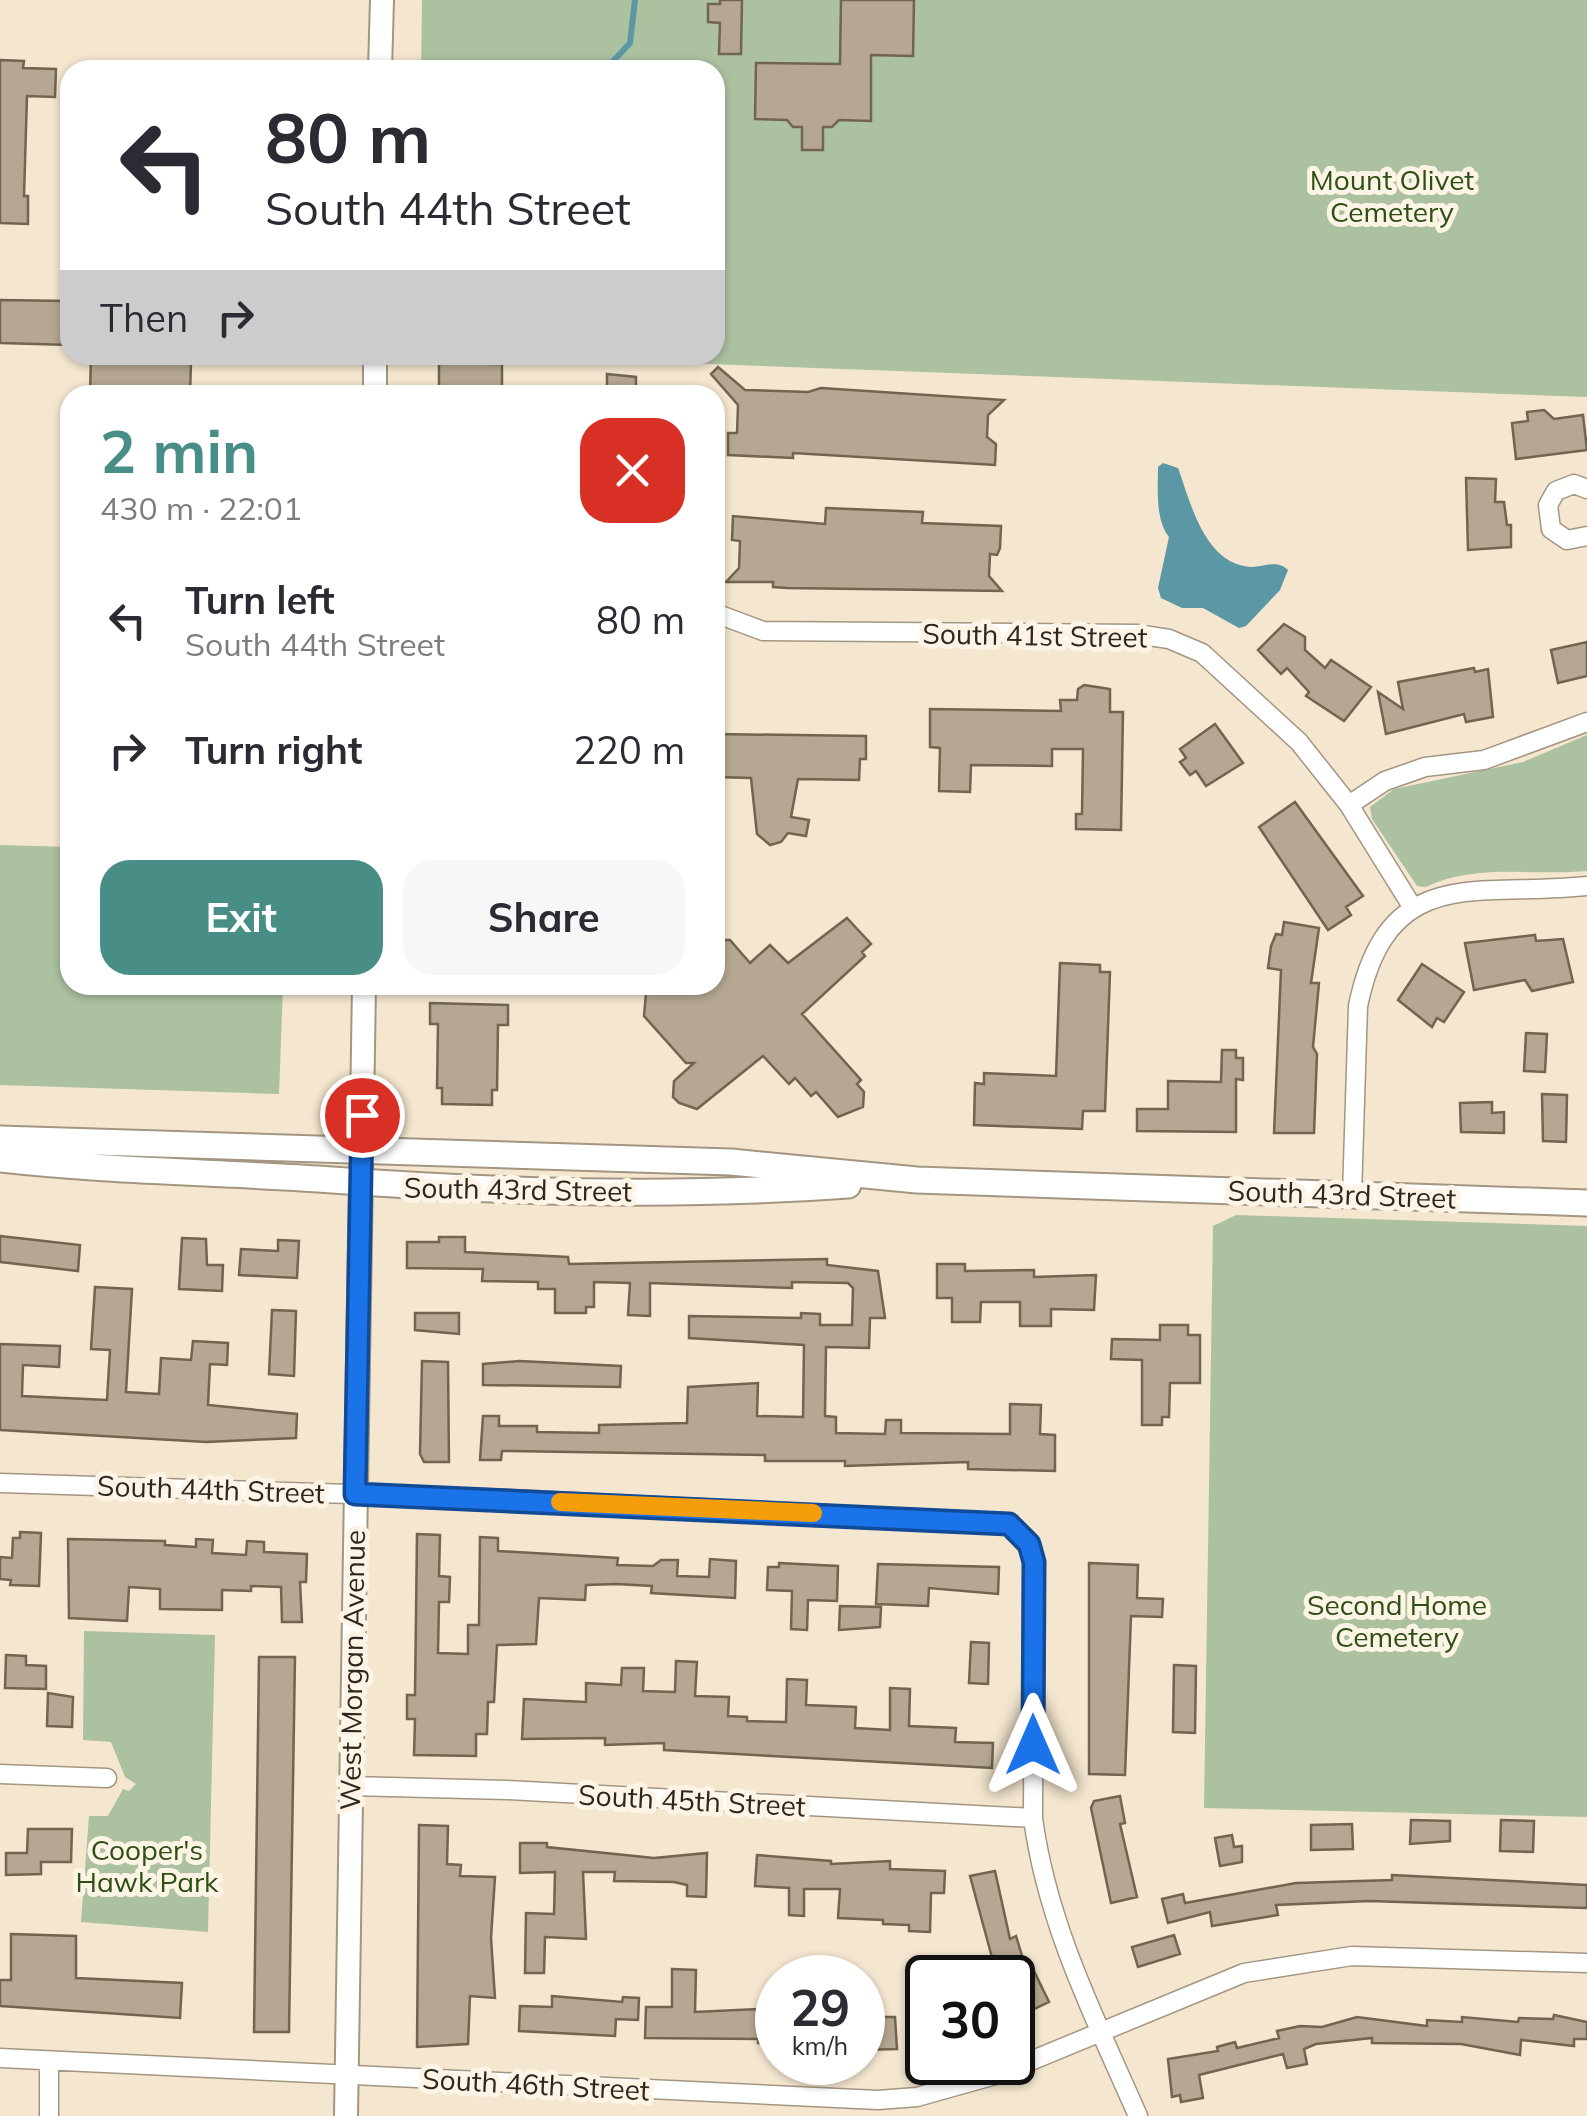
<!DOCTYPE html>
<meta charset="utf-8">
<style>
:root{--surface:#fff;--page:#f7f7f7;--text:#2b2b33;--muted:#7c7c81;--accent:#488e86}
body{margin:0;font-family:Mulish,sans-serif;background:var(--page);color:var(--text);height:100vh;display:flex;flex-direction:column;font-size:38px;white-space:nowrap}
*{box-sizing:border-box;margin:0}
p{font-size:32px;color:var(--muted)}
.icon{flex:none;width:55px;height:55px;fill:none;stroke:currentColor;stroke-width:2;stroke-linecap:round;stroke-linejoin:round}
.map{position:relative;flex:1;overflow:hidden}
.side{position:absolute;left:60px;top:385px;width:665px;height:610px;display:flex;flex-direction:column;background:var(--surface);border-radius:30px;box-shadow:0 2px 8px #0004}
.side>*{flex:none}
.guide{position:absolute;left:60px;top:60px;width:665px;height:305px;border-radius:30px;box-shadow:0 2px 8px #0004;background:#fff;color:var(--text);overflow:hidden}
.speed{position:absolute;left:755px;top:1955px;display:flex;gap:20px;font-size:50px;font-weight:700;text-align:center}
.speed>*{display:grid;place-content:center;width:130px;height:130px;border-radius:50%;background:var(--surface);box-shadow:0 2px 8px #0004;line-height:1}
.speed small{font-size:25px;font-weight:400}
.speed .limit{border:5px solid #111;border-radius:15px;background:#fff;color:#111}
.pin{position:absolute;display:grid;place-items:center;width:85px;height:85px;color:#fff;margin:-42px;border:5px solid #fff;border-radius:50%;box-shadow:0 2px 10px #0007}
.me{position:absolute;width:110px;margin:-55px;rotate:0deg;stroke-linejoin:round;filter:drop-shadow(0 0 8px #0008)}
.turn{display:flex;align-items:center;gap:35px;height:210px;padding:0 40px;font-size:45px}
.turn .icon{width:130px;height:130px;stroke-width:2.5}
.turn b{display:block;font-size:70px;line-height:85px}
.then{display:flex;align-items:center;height:95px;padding:0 40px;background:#0003;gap:20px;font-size:38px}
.round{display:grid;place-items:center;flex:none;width:105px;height:105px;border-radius:30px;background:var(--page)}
.overview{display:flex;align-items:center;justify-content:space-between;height:170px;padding:0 40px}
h1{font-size:60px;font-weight:700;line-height:75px;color:var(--accent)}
.action{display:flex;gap:20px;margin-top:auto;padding:20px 40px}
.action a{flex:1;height:115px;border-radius:30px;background:var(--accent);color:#fff;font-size:40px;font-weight:700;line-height:115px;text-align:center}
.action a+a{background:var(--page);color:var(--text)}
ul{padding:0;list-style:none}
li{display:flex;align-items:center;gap:30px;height:130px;padding:0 40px}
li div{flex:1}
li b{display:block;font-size:38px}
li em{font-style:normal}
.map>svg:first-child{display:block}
.green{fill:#abc1a0}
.water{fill:#5b97a4}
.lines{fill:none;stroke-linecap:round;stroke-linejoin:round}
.stream{stroke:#5b97a4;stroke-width:6}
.building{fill:#b5a792;stroke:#716450;stroke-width:2.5}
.minor-casing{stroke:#a39680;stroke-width:21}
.tertiary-casing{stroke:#a39680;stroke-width:26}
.secondary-casing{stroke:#a39680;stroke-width:29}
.minor{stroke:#fff;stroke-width:18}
.tertiary{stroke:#fff;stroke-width:22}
.secondary{stroke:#fff;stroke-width:25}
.route-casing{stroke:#114b97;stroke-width:25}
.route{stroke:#1a73e8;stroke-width:18}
.slow{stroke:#f59e0b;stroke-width:18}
.labels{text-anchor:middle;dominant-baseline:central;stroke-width:10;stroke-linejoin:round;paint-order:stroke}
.park-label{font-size:28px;fill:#2c4f14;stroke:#fdf4e6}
.street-label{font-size:28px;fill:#2d271f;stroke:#fdf4e6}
</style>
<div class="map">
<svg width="1587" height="2116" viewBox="0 0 1587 2116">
<rect width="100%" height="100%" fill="#f4e6cf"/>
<path class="green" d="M422 0H1587V397L471 355H715V70H421Z
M1587 735V871C1533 876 1476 863 1426 887L1417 886 1372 819 1370 807 1394 789 1523 762Z
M0 845 70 847V985H283L279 1094 0 1085Z
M1236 1215 1587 1226V1817L1204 1808 1213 1226Z
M84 1631 215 1635 208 1932 81 1922 89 1816H108L123 1789 129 1791 136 1784 125 1777 111 1742 83 1740Z"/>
<path class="water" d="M1163 463 1178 468C1191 503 1204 564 1251 567 1265 567 1277 559 1288 570L1280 590 1246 626 1239 628 1203 608H1182L1161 598 1158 588 1169 537C1155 519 1158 489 1158 467Z"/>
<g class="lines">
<path class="stream" d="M605 70 630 43 635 0"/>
</g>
<path class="building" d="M720 0H742L741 54H719L720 23 708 22V4H720Z
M841 0H914L913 56 871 55V121L839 120 832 127H823V150H802V127H793L787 120 755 119 756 63 840 64Z
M0 60 24 61 23 68 56 69 55 97 27 96 24 196H28V224L0 223Z
M0 300 70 301V345L0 343Z
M91 355H164V361L191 362 190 395H90Z
M439 363 502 364V392L439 391Z
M718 367 745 390 808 392 821 388 1004 400 988 415 987 437 996 444 995 465 793 453V458L728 455V433H737L738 405 711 374Z
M607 374 636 377V395H607Z
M1544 410 1554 419 1583 415 1587 450 1516 459 1512 423 1528 421 1527 412Z
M1466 478 1496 479 1495 502H1504L1507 525H1511V547L1468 550Z
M826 508 923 512 922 523 1001 526 1000 548 997 555 990 554 989 576 1002 591 787 588 773 587V582H726L739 568 740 541 732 540 733 516 825 524Z
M1284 624 1305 637V650L1325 668 1331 660 1371 687 1344 721 1306 696 1309 692 1287 668 1281 674 1258 650Z
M1587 642V676L1558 683 1551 650Z
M1474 668 1475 672 1488 669 1493 717 1466 722 1464 714 1386 734 1378 692 1403 709 1398 682Z
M1084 685 1110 689V712H1123L1121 830 1076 829V814H1082L1083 749H1052V766L971 765 970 792 939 791 940 748 930 747V709L1061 711 1060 700H1077L1078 689Z
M1215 724 1243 763 1206 786 1196 771 1190 775 1180 762 1186 758 1180 749Z
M715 734 866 736V759H860L859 780 798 779 791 817 809 820 806 836 788 833 781 842 770 845 757 834 751 778 715 777Z
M1295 802 1363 896 1346 907 1351 915 1328 930 1259 827Z
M847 918 871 944 862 952 865 956 802 1014 861 1080 857 1084 864 1092 863 1107 838 1117 816 1092 811 1096 795 1078 789 1084 763 1056 697 1109 679 1103 673 1097 674 1081 694 1063H686L644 1016 646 993 654 985H715V940H730L750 963 770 945 788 963Z
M1284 922 1319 928 1311 983H1319L1313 1047 1317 1054 1314 1133H1274L1281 970 1268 968 1271 946 1276 934 1282 935Z
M1535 935 1536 941 1563 939 1573 982 1532 991 1525 980 1474 990 1465 943Z
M1060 963 1100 965V972H1110L1105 1111H1083L1082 1129 974 1125 975 1083 984 1084V1073L1056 1076Z
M1422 964 1464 992 1444 1022 1437 1018 1432 1027 1398 1000Z
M430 1003 508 1005V1025H498L497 1090H492V1105L442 1104V1088H437L438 1024H430Z
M1526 1033 1547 1034 1545 1072 1524 1071Z
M1222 1050H1236V1058H1243V1080L1236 1079V1132L1137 1131V1109H1168V1081L1221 1082Z
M1542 1094 1567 1095 1566 1142 1543 1141Z
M1492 1102V1113L1504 1112V1133L1461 1132 1460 1103Z
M0 1236 80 1245 78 1271 0 1262Z
M439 1237H465V1252L568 1257 569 1264 827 1259V1265L878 1271 885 1318H870L869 1348 826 1347 825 1416 836 1417V1433L885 1434 886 1420H901V1433L1010 1434V1404L1041 1405 1040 1434 1055 1435V1471L968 1469V1462L845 1466V1461H765V1455L502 1451 501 1460H480L483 1416H499V1426H537V1432L599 1433V1425L687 1423 688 1387 758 1383 757 1416 803 1417 804 1345 689 1338V1316L801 1318V1313L820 1314V1325H852L853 1288 848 1283 792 1282V1288L650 1283V1316L628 1315 630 1283 594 1282V1307H586V1313H555V1289H538V1282L482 1281 483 1269 407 1268V1242H439Z
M182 1238 206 1239 207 1265H223L222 1291 179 1289Z
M278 1240 299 1241 297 1278 239 1275 241 1249 278 1251Z
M937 1264H965V1271L1034 1270V1277L1096 1275 1094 1310 1051 1309V1326H1020V1302H981L980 1322H952V1298H937Z
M95 1287 132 1289 126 1392 159 1394 161 1358 191 1360 193 1341 228 1343 227 1365 210 1364 208 1405 297 1414 296 1438 206 1442 0 1430V1344L60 1346 59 1367 23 1365 22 1396 107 1400 110 1350 91 1349Z
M272 1310 296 1311 294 1376 269 1374Z
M415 1313H459V1334L415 1330Z
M1160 1325H1188V1335H1200V1383H1170L1169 1417H1162V1425H1142V1360L1111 1359 1112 1339 1160 1340Z
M422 1361 448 1362 449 1462H424L420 1454Z
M519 1361 621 1366 620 1387 483 1385V1364Z
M20 1532 41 1533 39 1586 10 1585 11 1580 0 1579V1557L12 1558 13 1538H20Z
M417 1534 440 1535 439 1576 450 1577 449 1602H439L438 1653 468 1654V1625H479L480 1537 498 1538V1551L618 1558 617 1565 653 1566 661 1560H678L677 1576 709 1577 710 1559 736 1561 735 1598 651 1593 652 1586 616 1584 586 1585 585 1600 539 1598 536 1644 497 1645 494 1702H488L487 1734H476V1756L414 1755 415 1719H407V1695H415Z
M68 1539 165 1541V1545L196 1547V1539L213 1540 212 1553 246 1555 247 1541 264 1542V1552L307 1554 306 1582H300L302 1622H282L281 1587 251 1586V1591L222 1590V1610L160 1609V1589L129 1587 127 1621 69 1618Z
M779 1563 838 1566 837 1601 808 1600 807 1630 791 1629 792 1591 767 1590 768 1567H779Z
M1089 1563 1138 1565 1137 1598 1163 1599 1162 1617 1131 1616 1125 1775 1089 1774Z
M878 1564 999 1567 998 1594 929 1588 928 1606 876 1604Z
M840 1606 881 1607 880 1627 839 1630Z
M971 1642 989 1643 988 1684 969 1683Z
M6 1655 26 1656V1665L46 1666V1689L5 1688Z
M259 1657H295L289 2032H254Z
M676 1661 697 1662 695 1696 729 1697 728 1716 747 1717V1721L786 1722 787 1679 807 1680 806 1705 856 1707 855 1728 890 1730V1688L910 1689 909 1726 956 1728 955 1742 993 1743 992 1768 664 1750V1743L605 1745V1738L522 1739 524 1699 586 1702V1683L621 1685 622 1668H644L643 1691 675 1692Z
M1174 1665 1196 1666 1195 1733 1173 1732Z
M48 1693 73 1697 72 1727 47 1726Z
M1120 1796 1125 1823 1120 1824 1137 1897 1111 1903 1091 1808 1094 1801Z
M1411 1820 1450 1821V1841L1410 1844Z
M1501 1820 1534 1821 1533 1852 1500 1851Z
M1352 1824 1353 1849 1311 1850V1825Z
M419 1825 448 1826 447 1864 461 1865 460 1876 495 1877 491 1938 495 1998 470 1996 468 2044 417 2047Z
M28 1829H72L71 1862H41V1874L6 1875V1853H27Z
M1232 1835 1234 1847 1242 1846V1862L1220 1866 1215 1838Z
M520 1843H547V1847L654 1858 707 1853 706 1897 687 1896V1885L674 1882 614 1881 615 1872H583L586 1939 545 1937 544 1973H525L526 1913 554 1914 555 1872 520 1873Z
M757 1855 831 1861V1864L890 1861V1869L945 1871 944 1893H931L930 1932 909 1931V1925L883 1924V1920L838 1918 840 1889H804V1916L789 1915V1888L755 1886Z
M995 1871 1010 1939 1016 1936 1027 1972 1033 1969 1049 2002 1018 2017 1012 2007V1978L966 1976 994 1965 970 1876Z
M1392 1875 1587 1885V1908L1369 1901 1276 1905 1278 1915 1212 1926 1210 1912 1168 1923 1162 1899 1183 1894 1185 1903 1296 1883 1392 1880Z
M11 1934 76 1936V1978L182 1983 180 2018 0 2006V1980H11Z
M1174 1935 1180 1954 1138 1967 1132 1947Z
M672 1969 696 1970 695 2012 778 2008 777 2043H758V2039L645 2038 646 2007H672Z
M552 1996 622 2002 623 1997 639 1998 638 2020 616 2019 615 2036 519 2031 520 2006 552 2007Z
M1554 2015 1587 2022V2039H1574V2046L1521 2040 1520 2055 1461 2044 1372 2043V2038L1316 2044 1304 2049 1307 2064 1287 2068 1283 2054 1199 2075 1203 2098 1181 2102 1180 2095 1172 2097 1168 2059 1218 2051 1217 2047 1235 2042 1237 2048 1279 2038 1277 2031 1300 2026 1322 2027 1357 2017 1427 2026V2020L1462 2022V2017L1518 2022 1519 2018 1553 2019Z
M869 2017H895L897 2049 863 2050 862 2026H869Z"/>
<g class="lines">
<g class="minor-casing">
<path id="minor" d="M1587 489 1574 484 1556 491 1548 505 1551 529 1567 540 1587 536
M715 613 763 631 1136 634 1169 639 1202 653 1299 742 1349 805 1413 908
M1349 805 1385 781 1425 767 1484 760 1587 722
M1352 1195 1358 1006C1388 861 1479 898 1587 886
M0 1483 510 1499 1009 1523 1029 1545 1034 1562 1033 1818C1047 1924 1095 2018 1138 2116
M0 1774 107 1778
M351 1786 506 1790 1033 1818
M0 2058 878 2100 917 2097 999 2074 1244 1973 1352 1956 1587 1963
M49 2116V2061"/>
</g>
<g class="tertiary-casing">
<path id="tertiary" d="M380 70 382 0
M375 395V355
M346 2116 364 985"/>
</g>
<g class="secondary-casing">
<path id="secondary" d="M0 1139 731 1162 917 1180 1587 1203
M0 1159C106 1171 211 1172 318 1179 494 1192 671 1198 848 1185"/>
</g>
<use href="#minor" class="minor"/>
<use href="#tertiary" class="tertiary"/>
<use href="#secondary" class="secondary"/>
</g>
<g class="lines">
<g class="route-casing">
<path id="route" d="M362 1115 355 1494 1009 1524 1029 1544 1034 1562 1033 1745"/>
</g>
<use href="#route" class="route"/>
<path class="slow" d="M560 1502 813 1513"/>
</g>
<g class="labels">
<g class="park-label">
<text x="1392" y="179">Mount Olivet<tspan x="1392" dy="32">Cemetery</tspan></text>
<text x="1397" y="1604">Second Home<tspan x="1397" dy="32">Cemetery</tspan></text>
<text x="147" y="1849">Cooper's<tspan x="147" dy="32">Hawk Park</tspan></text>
</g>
<g class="street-label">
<text transform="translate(1035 635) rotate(1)">South 41st Street</text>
<text transform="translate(518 1189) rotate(1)">South 43rd Street</text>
<text transform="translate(1342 1194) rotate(2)">South 43rd Street</text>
<text transform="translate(211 1489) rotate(2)">South 44th Street</text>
<text transform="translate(352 1670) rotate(-89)">West Morgan Avenue</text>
<text transform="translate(692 1800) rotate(3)">South 45th Street</text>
<text transform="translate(536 2084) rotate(3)">South 46th Street</text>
</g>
</g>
</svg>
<div class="speed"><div>29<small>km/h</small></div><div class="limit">30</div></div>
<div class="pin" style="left:362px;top:1115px;background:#d93025"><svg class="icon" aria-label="arrive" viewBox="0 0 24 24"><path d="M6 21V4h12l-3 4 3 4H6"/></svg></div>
<svg class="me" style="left:1033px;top:1745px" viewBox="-20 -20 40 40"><path d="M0-17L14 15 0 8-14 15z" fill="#1a73e8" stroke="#fff" stroke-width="4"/></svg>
<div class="guide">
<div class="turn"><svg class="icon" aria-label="left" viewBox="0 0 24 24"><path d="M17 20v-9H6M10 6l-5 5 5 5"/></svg><div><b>80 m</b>South 44th Street</div></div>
<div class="then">Then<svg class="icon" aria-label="right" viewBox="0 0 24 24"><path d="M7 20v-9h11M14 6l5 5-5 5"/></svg></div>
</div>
<section class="side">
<div class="overview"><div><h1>2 min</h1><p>430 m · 22:01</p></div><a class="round" style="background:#d93025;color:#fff"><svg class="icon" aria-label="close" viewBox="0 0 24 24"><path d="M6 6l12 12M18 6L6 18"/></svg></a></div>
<ul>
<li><svg class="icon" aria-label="left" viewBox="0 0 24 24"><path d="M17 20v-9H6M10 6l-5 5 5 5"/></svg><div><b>Turn left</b><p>South 44th Street</p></div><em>80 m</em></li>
<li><svg class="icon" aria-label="right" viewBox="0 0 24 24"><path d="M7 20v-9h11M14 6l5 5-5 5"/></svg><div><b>Turn right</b></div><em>220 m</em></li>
</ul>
<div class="action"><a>Exit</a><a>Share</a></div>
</section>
</div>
